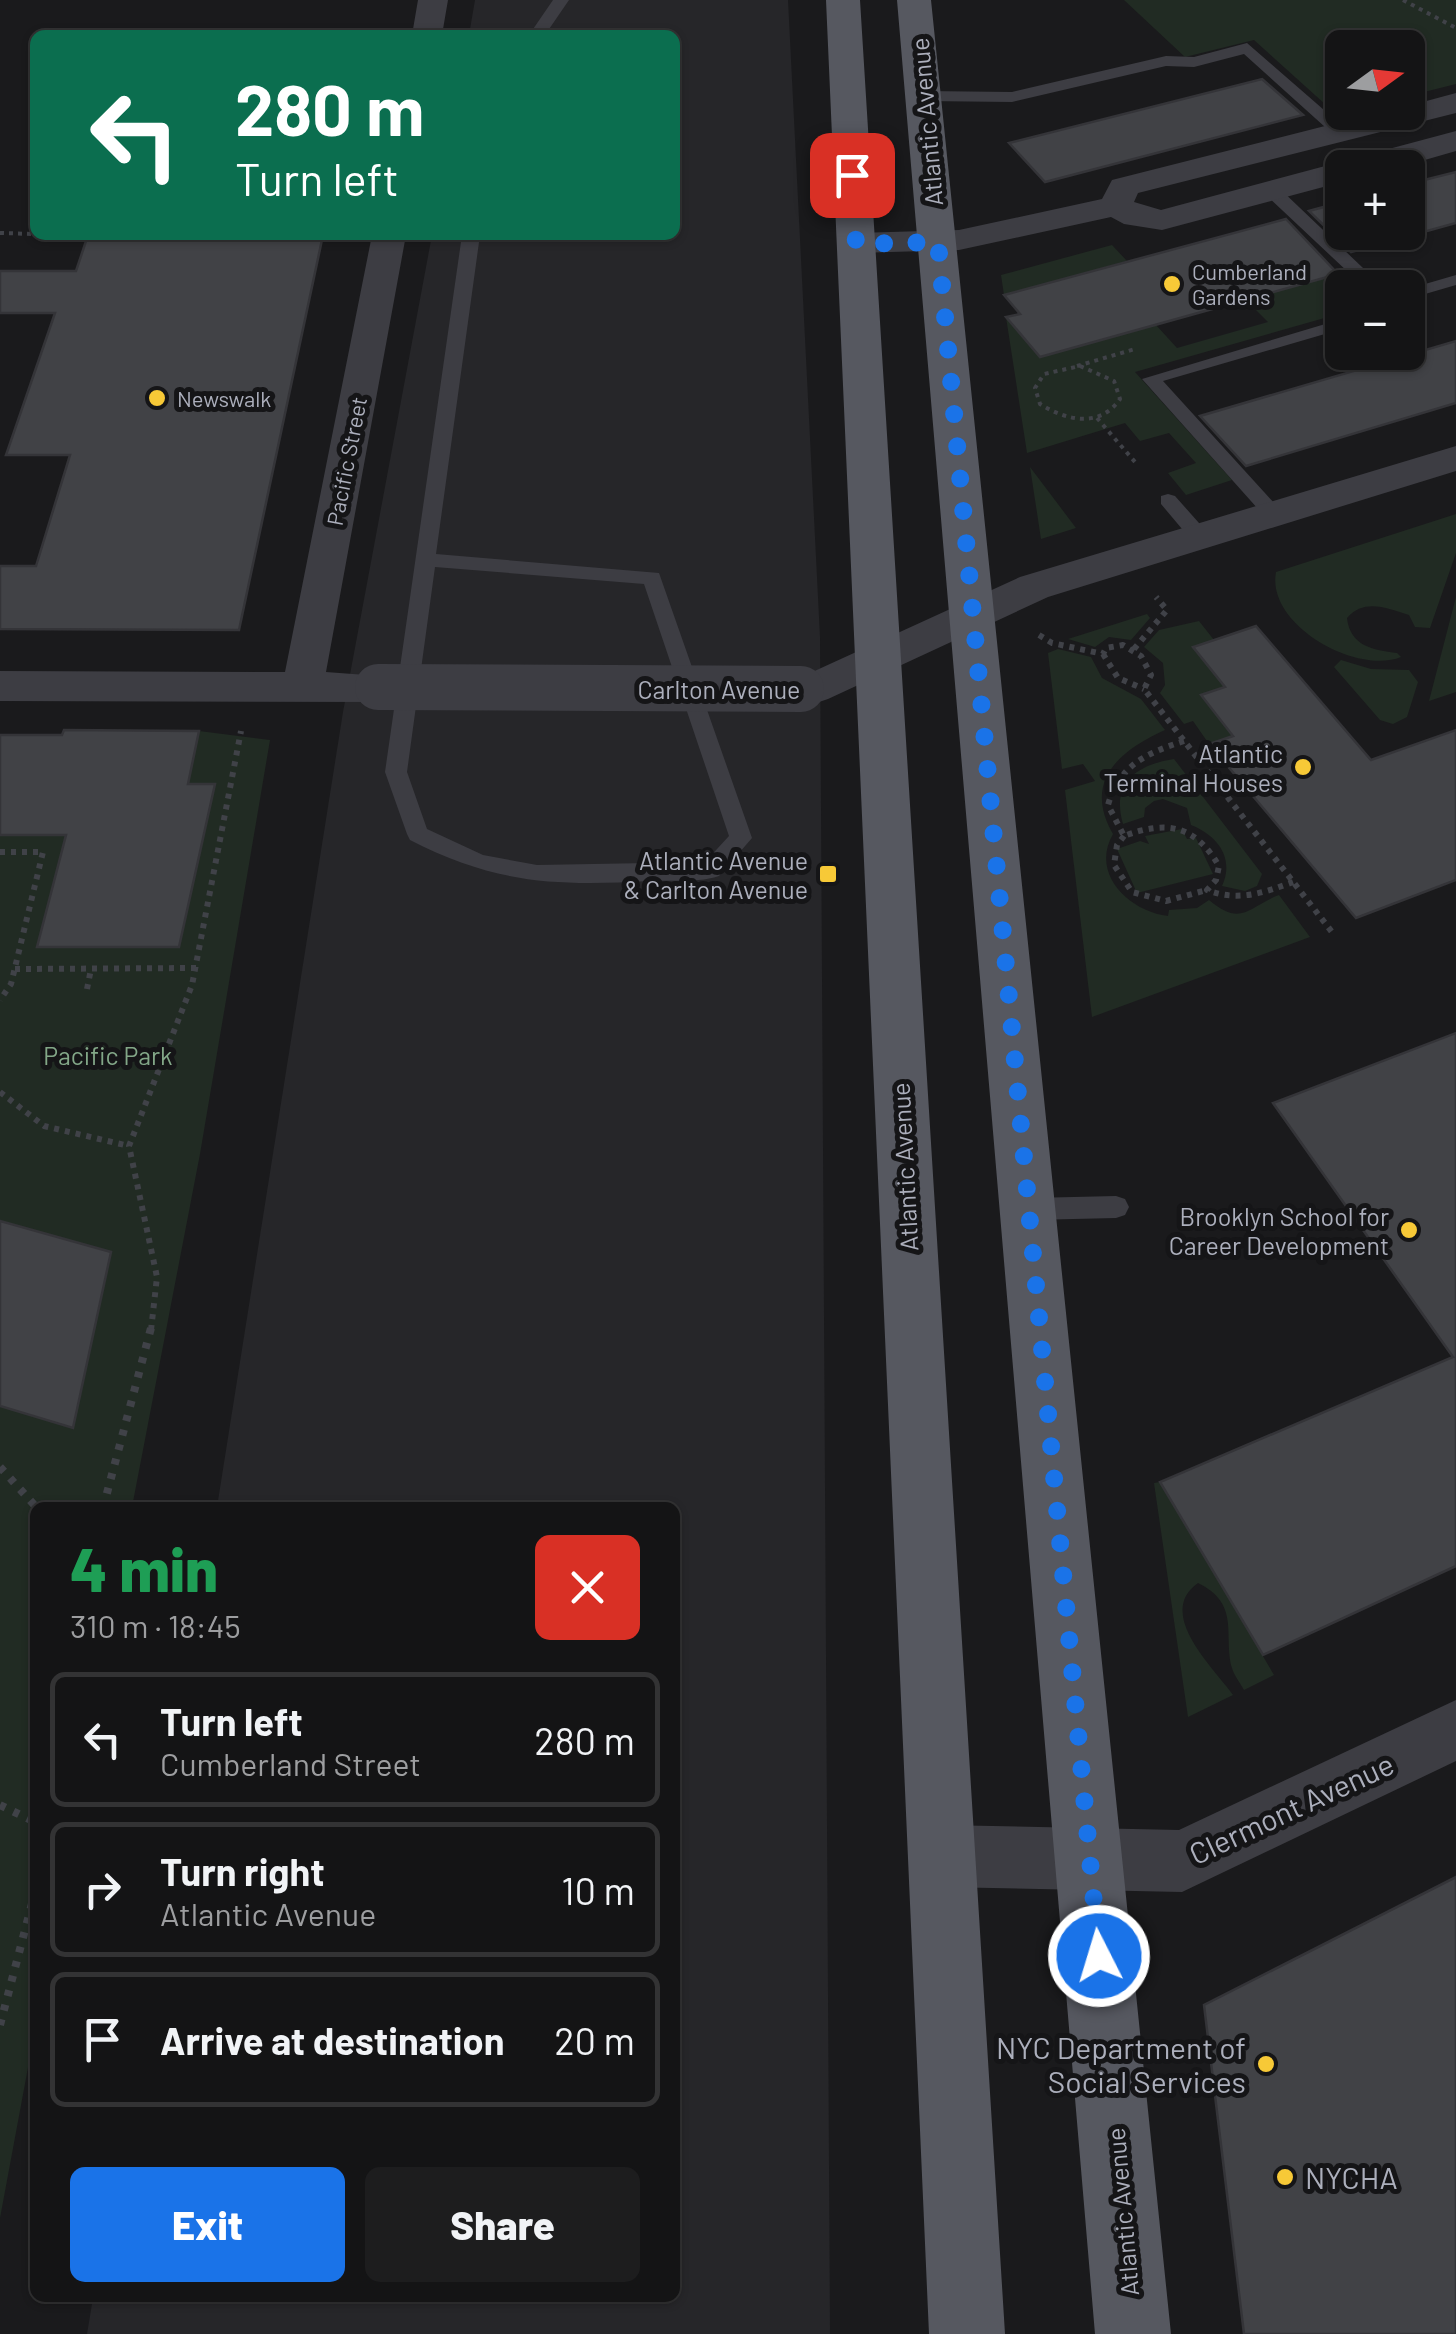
<!DOCTYPE html>
<meta charset="utf-8">
<style>
:root{--surface:#141415;--page:#1d1d1e;--text:#f1f3f6;--muted:#9d9ea0;--line:#333334;--accent:#1a73e8}
body{margin:0;font-family:Barlow,sans-serif;background:var(--page);color:var(--text);height:100vh;display:flex;flex-direction:column;font-size:38px;white-space:nowrap}
*{box-sizing:border-box;margin:0}
p{font-size:32px;color:var(--muted)}
.icon{flex:none;width:55px;height:55px;fill:none;stroke:currentColor;stroke-width:2;stroke-linecap:round;stroke-linejoin:round}
.map{position:relative;flex:1;overflow:hidden}
.drawer{position:absolute;left:30px;top:1502px;width:650px;height:800px;display:flex;flex-direction:column;background:var(--surface);border-radius:15px;box-shadow:0 2px 8px #0004,0 0 0 2px var(--line)}
.drawer>*{flex:none}
.guide{position:absolute;left:30px;top:30px;width:650px;height:210px;border-radius:15px;box-shadow:0 2px 8px #0004,0 0 0 2px var(--line);background:#0b6e4f;color:#fff;overflow:hidden}
.needle{width:65px;rotate:75deg}
.tools{position:absolute;left:1325px;top:30px;display:grid;gap:20px}
.tools a{display:grid;place-items:center;width:100px;height:100px;border-radius:15px;background:var(--surface);box-shadow:0 2px 8px #0004,0 0 0 2px var(--line);font-size:50px}
.pin{position:absolute;display:grid;place-items:center;width:85px;height:85px;color:#fff;margin:-42px;border-radius:20px;box-shadow:0 5px 15px #0006}
.me{position:absolute;width:110px;margin:-55px;rotate:355deg;stroke-linejoin:round;filter:drop-shadow(0 0 8px #0008)}
.turn{display:flex;align-items:center;gap:35px;height:210px;padding:0 40px;font-size:45px}
.turn .icon{width:130px;height:130px;stroke-width:2.5}
.turn b{display:block;font-size:70px;line-height:85px}
.round{display:grid;place-items:center;flex:none;width:105px;height:105px;border-radius:15px;background:var(--page)}
.head{display:flex;align-items:center;justify-content:space-between;height:170px;padding:0 40px}
h1{font-size:60px;font-weight:800;line-height:75px;color:#1e9e55}
.button{display:flex;gap:20px;margin-top:auto;padding:20px 40px}
.button a{flex:1;height:115px;border-radius:15px;background:var(--accent);color:#fff;font-size:40px;font-weight:800;line-height:115px;text-align:center}
.button a+a{background:var(--page);color:var(--text)}
ul{padding:0;list-style:none}
li{display:flex;align-items:center;gap:30px;height:135px;margin:0 20px 15px;padding:0 20px;border:5px solid var(--line);border-radius:15px}
li div{flex:1}
li b{display:block;font-size:38px}
li em{font-style:normal}
.map>svg:first-child{display:block}
.built{fill:#262629}
.green{fill:#212b23}
.building{fill:#414246;stroke:#343438;stroke-width:2.5}
.lines{fill:none;stroke-linecap:round;stroke-linejoin:round}
.path-far2{stroke:#404248;stroke-width:4;stroke-dasharray:4 5;stroke-linecap:butt}
.path-far1{stroke:#404248;stroke-width:6;stroke-dasharray:5 6;stroke-linecap:butt}
.path{stroke:#404248;stroke-width:8;stroke-dasharray:6 9;stroke-linecap:butt}
.lane{fill:#3d3d43;fill-rule:evenodd}
.street{fill:#3d3d43;fill-rule:evenodd}
.primary{fill:#565860;fill-rule:evenodd}
.street-bridge{stroke:#3d3d43;stroke-width:46}
.route{stroke:#1a73e8;stroke-width:18;stroke-dasharray:0 32.4}
.poi-dot{fill:#f7c937;stroke:#151517;stroke-width:4}
.labels{text-anchor:middle;dominant-baseline:central;stroke-width:10;stroke-linejoin:round;paint-order:stroke}
.far-poi-label{font-size:22px;fill:#acafbc;stroke:#151517;text-anchor:start}
.far-street-label{font-size:22px;fill:#acafbc;stroke:#151517}
.street-label{font-size:25px;fill:#acafbc;stroke:#151517}
.poi-label{font-size:25px;fill:#acafbc;stroke:#151517;text-anchor:end}
.park-label{font-size:25px;fill:#83a788;stroke:#151517}
.near-street-label{font-size:30px;fill:#acafbc;stroke:#151517}
.near-poi-label{font-size:30px;fill:#acafbc;stroke:#151517;text-anchor:end}
</style>
<div class="map">
<svg width="1456" height="2334" viewBox="0 0 1456 2334">
<rect width="100%" height="100%" fill="#1a1a1c"/>
<path class="built" d="M475 0H788L820 637 830 2334H87L93 2298H675V1508L217 1507 343 712 432 235H675V35H469Z"/>
<path class="green" d="M1124 0H1456V84L1408 96V48H1342V112L1336 114 1254 40 1185 57Z
M1112 245 1127 261 1004 295 1001 275Z
M1339 274 1353 287 1342 288V313L1135 372 1232 480 1186 495 1168 473 1196 463 1169 433 1140 441 1125 423 1027 453 1006 317 1040 357 1156 325 1177 348 1268 322 1246 300Z
M1030 467 1076 528 1041 539Z
M1456 514V553L1430 628 1415 627 1409 615C1387 608 1364 598 1347 618 1350 646 1373 650 1397 653L1401 657C1357 675 1266 625 1276 572Z
M1456 597V692L1429 701Z
M1147 614 1150 618 1131 640 1109 637 1095 647 1068 639Z
M1199 621 1214 640 1193 648 1225 687 1201 696 1233 736 1209 744 1193 721 1184 724 1160 693 1165 685 1163 663 1144 647 1159 630Z
M1058 649 1091 657 1102 678 1141 699 1165 730C1118 751 1083 782 1113 834 1090 874 1129 911 1168 916L1169 910 1197 908 1209 900C1242 928 1249 906 1279 895L1310 937 1092 1017 1065 790 1095 781 1083 764 1062 769 1048 653Z
M1341 660 1371 669 1409 670 1418 682 1407 717 1393 724 1380 720 1334 667Z
M199 731 270 740 200 1154 132 1507 35 1508V2030L0 2218V1406L72 1428 111 1252 0 1221V835H66L37 947 214 784H188Z
M1174 759 1262 874 1257 886 1245 891 1222 886C1235 858 1217 835 1191 825L1187 808 1163 799 1154 801 1145 808 1144 817 1123 824C1111 783 1136 765 1174 759Z
M1182 829 1187 839 1196 838 1213 874 1137 893 1117 849 1140 841 1149 844 1145 836Z
M1160 1482 1274 1675 1244 1690C1240 1683 1234 1675 1232 1668 1223 1635 1241 1604 1198 1583 1154 1614 1216 1670 1233 1695L1188 1717 1154 1483Z"/>
<path class="building" d="M1262 79 1303 115 1045 182 1009 143Z
M1456 172V223L1351 252 1309 211 1342 202V232H1408V184Z
M1286 219 1338 274 1040 357 1006 317 1020 314 1004 295Z
M88 235H323L239 630 0 629V566H36L70 455H6L55 313H0V271H76Z
M1456 341V403L1246 466 1200 416Z
M1256 626 1371 760 1456 730V880L1356 918 1209 744 1233 736 1201 695 1225 687 1193 647Z
M64 730 199 731 188 784H215L179 947H37L66 835H0V735H62Z
M1456 1033V1566L1263 1655 1160 1482 1453 1357 1273 1103Z
M0 1221 111 1252 73 1428 0 1406Z
M1456 1877V2334H1244L1204 2005Z"/>
<g class="lines">
<path class="path-far2" d="M1403 0 1456 28
M0 233 35 234
M1077 366 1135 349
M1080 366 1114 381 1120 399C1100 428 1067 421 1040 404L1035 388 1044 374Z
M1097 418 1135 462"/>
<path class="path-far1" d="M1039 635 1052 643 1103 654 1106 648 1123 645 1141 656 1151 675 1144 689 1335 936
M1134 649 1167 610 1156 597
M1103 654 1118 678 1144 689
M1184 741C1147 753 1119 765 1108 805L1124 836C1167 820 1195 825 1219 866L1216 880 1207 890C1238 902 1263 893 1293 882
M1124 836 1117 845 1114 865 1132 892 1166 901 1207 890
M0 852H43L11 984 0 1000
M15 969 196 968
M87 989 91 969
M0 1092 44 1126 129 1146
M151 1330 157 1277 129 1146 192 985 241 731"/>
<path class="path" d="M0 1467 37 1508
M103 1508 151 1328
M0 1805 35 1822
M0 2025 35 1892"/>
<path class="lane" d="M553 0H569L545 35H529Z
M1247 43 1347 130V136H1335L1244 54 1194 67 1166 66 1012 102 924 101 916 96 924 91 1012 92 1166 56 1194 57Z
M1266 187H1278L1384 288H1365L1266 195Z
M462 235H480L436 554 659 573 752 838 719 876C698 883 672 880 650 881 555 886 496 884 410 840L407 834 385 772ZM435 567 644 584 729 836 705 862 537 865 483 855 427 829 407 772Z
M1456 275V285L1408 299V289Z
M1342 319V329L1163 381 1284 514 1274 520 1267 519 1142 379Z
M1168 494 1175 496 1207 532V542H1193L1161 504V496Z
M1116 1196 1125 1199 1129 1207 1125 1215 1116 1218 1031 1220 1022 1217 1018 1209 1022 1201 1031 1198Z"/>
<path class="street" d="M418 0H448L442 35H412Z
M1456 93V113L1138 193 1134 202 1161 210 1456 131V151L1397 168H1342V182L1162 230 1124 224 1111 217 959 250 856 253 844 250 839 243 844 236 856 233 959 230 1102 199 1112 180 1380 112H1408V106Z
M372 235H406L326 672 393 677 399 687 393 697 378 702 0 701V671L285 672Z
M1456 446V471L1048 597 828 699 813 704 786 699 780 689 786 679 808 674 1020 577Z
M1456 1700V1761L1182 1892 941 1887 919 1878 910 1856 919 1834 941 1825 1179 1830Z"/>
<path class="primary" d="M826 0H860L1005 2334H929Z
M897 0H931L1171 2334H1095Z"/>
<path class="street-bridge" d="M378 687 801 689"/>
</g>
<g class="lines">
<path class="route" d="M852 175 856 244 938 242 1099 1956"/>
</g>
<g class="poi-dot">
<circle cx="1172" cy="284" r="10"/>
<circle cx="157" cy="398" r="10"/>
<circle cx="1303" cy="767" r="10"/>
<rect x="818" y="864" width="20" height="20" rx="5"/>
<circle cx="1409" cy="1230" r="10"/>
<circle cx="1266" cy="2064" r="10"/>
<circle cx="1285" cy="2177" r="10"/>
</g>
<g class="labels">
<g class="far-poi-label">
<text x="1192" y="271">Cumberland<tspan x="1192" dy="25">Gardens</tspan></text>
<text x="177" y="398">Newswalk</text>
</g>
<g class="far-street-label">
<text transform="translate(346 461) rotate(-79)">Pacific Street</text>
</g>
<g class="street-label">
<text transform="translate(926 122) rotate(-95)">Atlantic Avenue</text>
<text x="719" y="689">Carlton Avenue</text>
<text transform="translate(904 1167) rotate(-93)">Atlantic Avenue</text>
<text transform="translate(1122 2212) rotate(-95)">Atlantic Avenue</text>
</g>
<g class="poi-label">
<text x="1283" y="753">Atlantic<tspan x="1283" dy="29">Terminal Houses</tspan></text>
<text x="808" y="860">Atlantic Avenue<tspan x="808" dy="29">&amp; Carlton Avenue</tspan></text>
<text x="1389" y="1216">Brooklyn School for<tspan x="1389" dy="29">Career Development</tspan></text>
</g>
<g class="park-label">
<text x="108" y="1055">Pacific Park</text>
</g>
<g class="near-street-label">
<text transform="translate(1291 1808) rotate(-25)">Clermont Avenue</text>
</g>
<g class="near-poi-label">
<text x="1246" y="2047">NYC Department of<tspan x="1246" dy="34">Social Services</tspan></text>
<text x="1305" y="2177" text-anchor="start">NYCHA</text>
</g>
</g>
</svg>
<div class="tools">
<a><svg class="needle" viewBox="-14 -14 28 28"><path d="M0-13l5 13h-10z" fill="#e53935"/><path d="M0 13l5-13h-10z" fill="#9d9ea0"/></svg></a>
<a>+</a>
<a>−</a>
</div>
<div class="pin" style="left:852px;top:175px;background:#d93025"><svg class="icon" aria-label="arrive" viewBox="0 0 24 24"><path d="M6 21V4h12l-3 4 3 4H6"/></svg></div>
<svg class="me" style="left:1099px;top:1956px" viewBox="-20 -20 40 40"><circle r="17" fill="#1a73e8" stroke="#fff" stroke-width="3"/><path d="M0-11L8 9 0 5-8 9z" fill="#fff"/></svg>
<div class="guide">
<div class="turn"><svg class="icon" aria-label="left" viewBox="0 0 24 24"><path d="M17 20v-9H6M10 6l-5 5 5 5"/></svg><div><b>280 m</b>Turn left</div></div>
</div>
<section class="drawer">
<div class="head"><div><h1>4 min</h1><p>310 m · 18:45</p></div><a class="round" style="background:#d93025;color:#fff"><svg class="icon" aria-label="close" viewBox="0 0 24 24"><path d="M6 6l12 12M18 6L6 18"/></svg></a></div>
<ul>
<li><svg class="icon" aria-label="left" viewBox="0 0 24 24"><path d="M17 20v-9H6M10 6l-5 5 5 5"/></svg><div><b>Turn left</b><p>Cumberland Street</p></div><em>280 m</em></li>
<li><svg class="icon" aria-label="right" viewBox="0 0 24 24"><path d="M7 20v-9h11M14 6l5 5-5 5"/></svg><div><b>Turn right</b><p>Atlantic Avenue</p></div><em>10 m</em></li>
<li><svg class="icon" aria-label="arrive" viewBox="0 0 24 24"><path d="M6 21V4h12l-3 4 3 4H6"/></svg><div><b>Arrive at destination</b></div><em>20 m</em></li>
</ul>
<div class="button"><a>Exit</a><a>Share</a></div>
</section>
</div>
